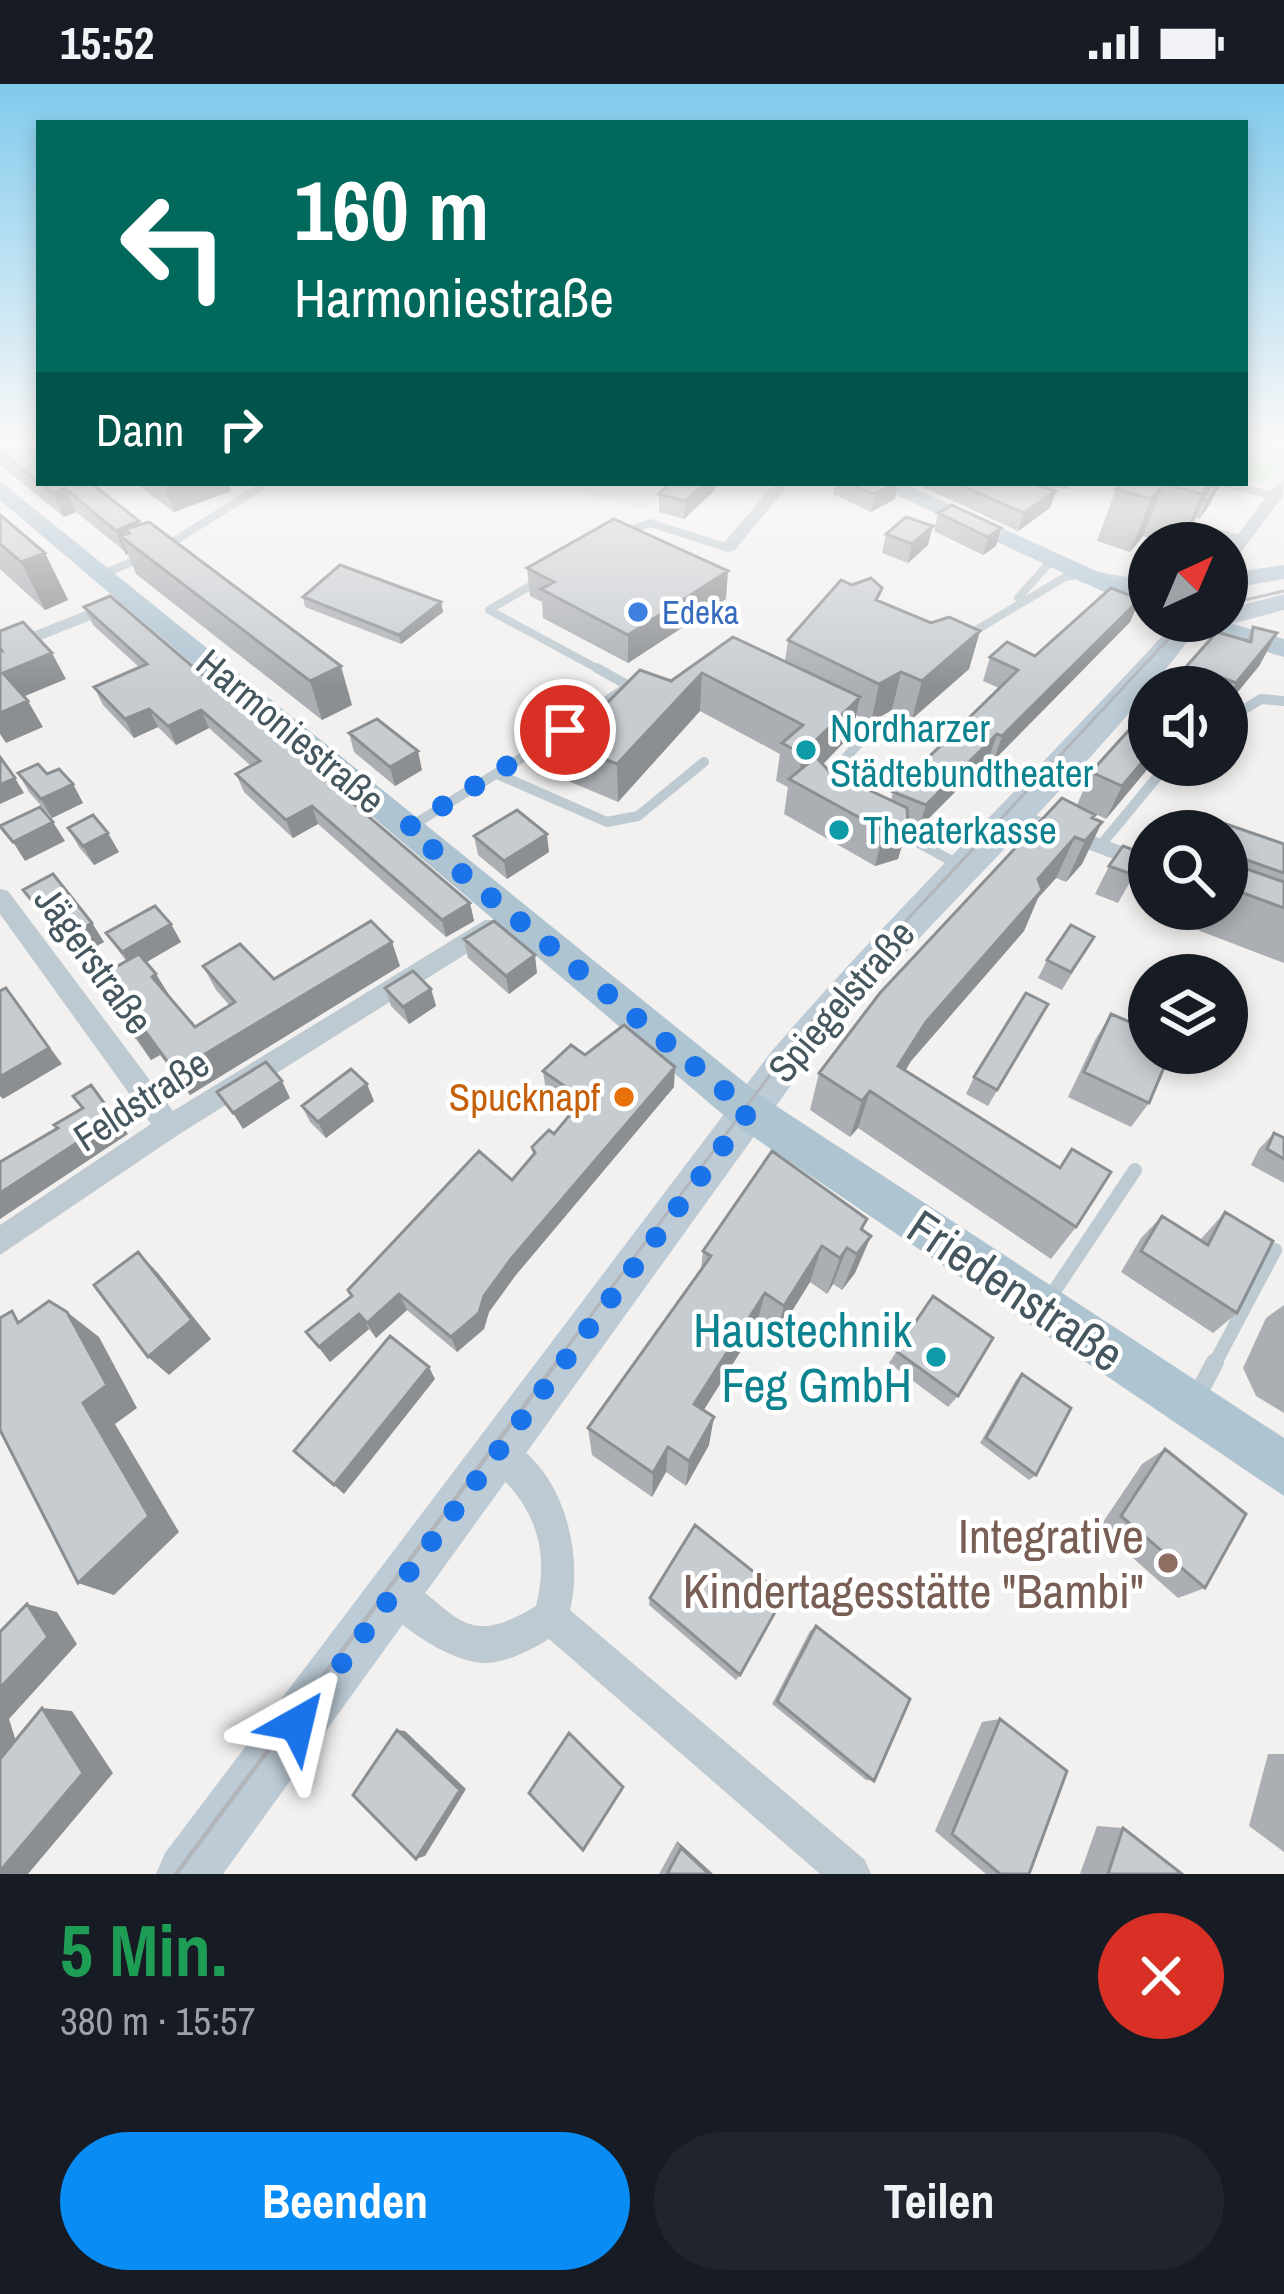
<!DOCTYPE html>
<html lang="de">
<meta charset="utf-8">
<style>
:root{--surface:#171b24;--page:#20242c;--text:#f1f3f6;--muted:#9ea1a6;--accent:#098cf4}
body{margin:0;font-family:"Archivo Narrow",sans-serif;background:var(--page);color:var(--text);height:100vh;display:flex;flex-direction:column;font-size:45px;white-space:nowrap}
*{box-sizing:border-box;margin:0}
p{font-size:39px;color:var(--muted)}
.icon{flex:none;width:66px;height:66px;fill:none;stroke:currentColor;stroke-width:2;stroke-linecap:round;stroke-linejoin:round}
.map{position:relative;height:1790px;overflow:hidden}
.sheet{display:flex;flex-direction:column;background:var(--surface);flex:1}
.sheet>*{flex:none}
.top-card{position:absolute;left:36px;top:36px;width:1212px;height:366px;border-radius:0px;box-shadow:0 6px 18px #0003;background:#00695c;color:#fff;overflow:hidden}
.needle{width:78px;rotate:44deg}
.tools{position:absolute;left:1128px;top:438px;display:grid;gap:24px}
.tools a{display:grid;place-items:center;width:120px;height:120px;border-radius:50%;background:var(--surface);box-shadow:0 6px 18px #0003;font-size:60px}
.pin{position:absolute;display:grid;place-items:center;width:102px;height:102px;color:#fff;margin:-51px;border:6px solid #fff;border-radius:50%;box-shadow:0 3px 12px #0007}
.me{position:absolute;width:132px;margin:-66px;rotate:37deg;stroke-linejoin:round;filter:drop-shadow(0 0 9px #0008)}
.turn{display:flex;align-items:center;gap:42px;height:252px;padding:0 60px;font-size:54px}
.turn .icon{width:156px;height:156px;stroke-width:2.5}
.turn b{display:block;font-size:84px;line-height:102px}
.then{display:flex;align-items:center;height:114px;padding:0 60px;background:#0003;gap:24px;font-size:45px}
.round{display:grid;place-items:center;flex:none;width:126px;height:126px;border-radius:63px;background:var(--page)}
.headline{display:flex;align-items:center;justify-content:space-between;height:204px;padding:0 60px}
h1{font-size:72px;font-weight:800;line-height:90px;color:#1e9e55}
.button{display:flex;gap:24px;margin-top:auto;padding:24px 60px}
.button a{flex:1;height:138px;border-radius:72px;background:var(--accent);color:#fff;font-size:48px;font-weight:800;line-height:138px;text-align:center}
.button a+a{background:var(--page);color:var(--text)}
.status{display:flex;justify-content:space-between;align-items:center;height:84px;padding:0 60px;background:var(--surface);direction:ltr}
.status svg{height:33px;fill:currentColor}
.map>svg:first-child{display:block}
.education{fill:#e4e1e2}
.green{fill:#bbf3ca}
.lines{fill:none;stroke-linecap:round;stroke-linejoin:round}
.lane-far3{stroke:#bdcad1;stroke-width:8}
.lane-far2{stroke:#bdcad1;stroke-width:10}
.lane-far1{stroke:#bdcad1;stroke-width:14}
.lane{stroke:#bdcad1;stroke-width:18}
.street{fill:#bdcad1;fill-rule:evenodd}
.secondary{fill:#bccbd6;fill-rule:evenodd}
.primary{fill:#aec4d1;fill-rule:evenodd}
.tram-far1{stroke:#b2b6bb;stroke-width:3}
.tram{stroke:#b2b6bb;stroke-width:4.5}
.wall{fill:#abafb3}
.shaded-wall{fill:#8b8f92}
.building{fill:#c7ccd0;stroke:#8b8f92;stroke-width:3}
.route{stroke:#1a73e8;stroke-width:21;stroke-dasharray:0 37.8}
.shop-dot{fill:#3f7fe0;stroke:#fff;stroke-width:4.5}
.culture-dot{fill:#0f9aa8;stroke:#fff;stroke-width:4.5}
.food-dot{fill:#e8710a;stroke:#fff;stroke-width:4.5}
.education-dot{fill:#8d6e63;stroke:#fff;stroke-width:4.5}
.labels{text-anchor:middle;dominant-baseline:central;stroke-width:9;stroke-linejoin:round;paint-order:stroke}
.far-shop-label{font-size:33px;fill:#366cbe;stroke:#fff;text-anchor:start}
.culture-label{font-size:39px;fill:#0d838f;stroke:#fff;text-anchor:start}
.street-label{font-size:39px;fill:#465760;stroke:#fff}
.food-label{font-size:39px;fill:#c56008;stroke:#fff;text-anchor:end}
.near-street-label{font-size:48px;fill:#465760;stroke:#fff}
.near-culture-label{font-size:48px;fill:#0d838f;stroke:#fff;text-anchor:end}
.near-education-label{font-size:48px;fill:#785e54;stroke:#fff;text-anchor:end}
</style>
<div class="status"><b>15:52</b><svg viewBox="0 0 49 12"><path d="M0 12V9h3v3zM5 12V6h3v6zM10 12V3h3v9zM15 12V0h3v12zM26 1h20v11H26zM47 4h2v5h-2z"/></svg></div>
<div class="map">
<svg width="1284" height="1790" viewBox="0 0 1284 1790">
<rect width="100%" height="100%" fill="#f3f0f0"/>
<path class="education" d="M550 399H680L644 426Z"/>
<path class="green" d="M1245 354H1284V380L1262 400 1245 397Z"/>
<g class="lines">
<path class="lane-far3" d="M1179 438 1242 456
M622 449 650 439 728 464
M165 463 263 401 259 399
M103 490 146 472
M542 495 489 526 602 587
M1018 514 1051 477
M961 548H973L1065 493 1082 491"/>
<path class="lane-far2" d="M1227 636 1261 615 1284 617
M566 645 629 602 597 584
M497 690 607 738 638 732 704 678
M823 699 869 648 842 635
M408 744 549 657
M895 746 961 782
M1100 762 1167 681"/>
<path class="lane-far1" d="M1047 1218 1135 1086
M1214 1281 1275 1166"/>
<path class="lane" d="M1197 1312 1215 1278"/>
<path class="street" d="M1284 395 1283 412 1241 468H1229L1227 465 1265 414 1210 399H1237L1271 407Z
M775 399H790L734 467H722V461Z
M118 514 124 515V523L0 572V561Z
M1013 723 1149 772V788L1006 735 1003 730Z
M0 805 8 807 173 1027 485 836H501L505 842 501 848 178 1051 0 1171V1141L151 1040 0 830Z
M499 1352C561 1377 585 1467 570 1526L865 1776 871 1790H820L549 1555C531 1566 508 1578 486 1579 453 1580 389 1539 376 1509L382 1497 394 1491C457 1518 456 1571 536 1522 547 1478 541 1440 512 1405 501 1393 489 1383 483 1368L487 1356Z"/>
<path class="secondary" d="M1284 481V495L1227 505V489Z
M1088 486 1149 497V513L1079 498V488Z
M1284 510V526L1227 541 1217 537H1227V525Z
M1176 537H1203C1086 696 925 835 799 990L223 1790H156L165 1769 771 968C900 818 1043 683 1176 537Z"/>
<path class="primary" d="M0 397 764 1014 1284 1354V1412L734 1040 0 416Z
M871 399H903L1149 511V529Z
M1178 537H1223L1284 555V573L1182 543Z"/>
<path class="tram-far1" d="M1227 520 1284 507
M554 1281 799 952 1185 537"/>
<path class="tram" d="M176 1790 557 1278"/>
</g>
<path class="wall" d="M0 354 39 372V399H91L139 437 140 441 352 621 322 636 136 490 128 470 76 428 64 433 0 381Z
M135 399H229L231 407 174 428Z
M835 399H898L895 415 871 428 833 410Z
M914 399H1071L1069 405 1041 403 1050 424 1018 447Z
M1121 399 1210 401V420L1199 435 1196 433 1189 449 1182 459H1165L1143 452 1130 468 1097 457 1116 405Z
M715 406 684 435 659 428V410Z
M938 429 1001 444 996 462 983 471 934 447Z
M0 431 45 469 68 516 45 526 0 485Z
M886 450 928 461 908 479 882 469Z
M527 484 726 515 628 579 543 534 542 518 530 512Z
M303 513 441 518 443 528 401 560 305 523Z
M1140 515 1130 538 994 676 989 674 919 744 908 740 898 775 875 782 784 730 788 703 776 697 780 670 700 627 618 718 542 686 538 649 587 639 671 597 733 553 785 577 788 556 880 517 931 539 980 547 969 585 912 635 892 626 871 638 856 631 852 650 823 680 829 687 891 717 893 708 999 604 983 597 990 573 1035 572Z
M84 523 470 819 474 837 446 853 318 740 293 754 244 708 236 690 251 682 209 644 176 661 158 643 134 654 103 621 94 603 139 583 93 541Z
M1253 543 1277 549 1259 582 1227 621V603H1168L1246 556Z
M349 649 422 686 395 702 354 668Z
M1149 681 1106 735 1077 721 1091 688Z
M18 689 47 690 73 700 83 719 52 734 29 708Z
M1191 728 1284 760V879L1153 829 1154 825H1227V747H1180Z
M1093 735 1102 738 1082 780 1066 798 1056 794 1038 814 1024 847 911 977 906 986 1076 1143 1051 1175 858 1044 850 1053 810 1026 819 989Z
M68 744 119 768 94 781 79 763Z
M474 752 549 768 507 795 478 771Z
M1109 782 1134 791 1118 819 1095 810Z
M23 806 92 839 104 858 76 873Z
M171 840 181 858 146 878 170 915 195 943 230 922 216 906 203 882 274 895 400 882 190 1011 160 971 151 976 93 896 126 877 106 849Z
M1094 853 1062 906 1038 894 1047 876Z
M464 855 537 889 509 910 468 874Z
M385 904 431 905 436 922 409 940 391 922Z
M1048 920 988 1022 966 1010 974 993Z
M1111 930 1149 1019 1131 1043 1068 1013 1095 956Z
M585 971 674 1003 515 1192 489 1228 484 1245 457 1268 407 1226 376 1254 369 1245 330 1278 306 1248 512 1096 533 1070 532 1063 554 1050 574 1027 546 1007 543 987Z
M374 1017 326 1054 310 1038 302 1022Z
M1274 1049 1284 1054V1099L1251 1081 1259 1065Z
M1225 1128 1237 1229 1213 1249 1121 1188 1141 1154 1162 1132 1200 1156Z
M867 1135 863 1146 871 1152 855 1189 842 1206 833 1200 827 1210 810 1198 774 1256 756 1243 703 1326 709 1361 686 1402 666 1388 652 1413 592 1371 588 1344 701 1187 703 1167Z
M933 1212 958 1312 948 1323 889 1279Z
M1284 1221V1329L1256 1312 1243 1284 1266 1234Z
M1022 1290 1036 1391 1029 1396 980 1359 1016 1296Z
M1165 1365 1205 1504 1178 1514 1099 1444 1142 1380Z
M650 1514 740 1591 736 1596 649 1521Z
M816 1542 874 1697 866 1696 772 1620 810 1547Z
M1000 1635 1029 1790H986L935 1747 982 1638Z
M1268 1670H1284V1768L1249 1742Z
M1097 1742 1123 1744 1182 1790H1080Z
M677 1757 713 1790H659Z"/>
<path class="shaded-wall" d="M173 399H229L231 407 174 428 164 402Z
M705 399H716L715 406 684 435 685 417Z
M898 399 895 415 871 428 874 410Z
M1211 399 1189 449 1180 459 1202 410Z
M1164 400 1143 452 1130 468 1151 415Z
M1218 403 1210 420 1199 435 1207 417Z
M65 404 76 428 64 433 53 409Z
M1056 407 1050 424 1018 447 1024 429Z
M139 437 148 462 125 445 131 461 120 452 128 470 126 471 116 447Z
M933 442 928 461 908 479 912 460Z
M1001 444 996 462 983 471 988 453Z
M45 469 68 516 45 526 21 478Z
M728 487 726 515 628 579V551Z
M1140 515 1130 538 994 676 1002 652Z
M441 518 443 528 401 560 399 551Z
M980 547 969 585 912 635 922 597Z
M1277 549 1259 582 1227 621V615L1236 599Z
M52 569 66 595 18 615 3 589Z
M341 582 352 621 322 636 310 597Z
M901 588 892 626 871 638 879 600Z
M702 589 700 627 618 718 617 680Z
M860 613 852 650 802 702 798 700 802 670Z
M28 617 43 643 6 659 0 650V629Z
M149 625 158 643 134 654 125 635Z
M201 626 209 644 176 661 168 642Z
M997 650 989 674 919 744 926 721Z
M418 667 422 686 395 702 390 683Z
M1149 670V681H1151L1106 735 1122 702Z
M15 694 24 709 0 720V701Z
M73 700 83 719 52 734 41 715Z
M312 722 318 740 293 754 286 736Z
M53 738 65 757 25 777 13 758Z
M1102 738 1082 780 1066 798 1085 757Z
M908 740 898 775 875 782 884 747Z
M108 749 119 768 94 781 83 762Z
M547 750 549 768 507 795 504 777Z
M1075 753 1056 794 1038 814 1024 847 911 977 885 1019 898 982 926 938 1038 795Z
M470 819 474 837 446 853 442 836Z
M92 839 104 858 76 873 64 855Z
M171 840 181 858 133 886 122 868Z
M392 858 400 882 190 1011 175 988Z
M535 871 537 889 509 910 506 892Z
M156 890 171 914 152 893Z
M6 904 62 980 3 1015 0 1012V993Z
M431 905 436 922 409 940 403 923Z
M145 947 160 971 151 976 136 953Z
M675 983 674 1003 515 1192 489 1228 484 1245 457 1268 451 1253 511 1175Z
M282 997 290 1014 243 1045 233 1029Z
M367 1000 374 1017 326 1054 318 1038Z
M91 1001 128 1050 0 1135V1109L115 1034Z
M870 1007 858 1044 850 1053 862 1017Z
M871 1152 855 1189 842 1206 857 1170Z
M822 1162 810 1198 774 1256 784 1222Z
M847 1164 833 1200 827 1210 840 1174Z
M138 1168 158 1189 211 1255 169 1291 148 1273Z
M765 1209 756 1243 690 1348 694 1320Z
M399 1210 407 1226 376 1254 367 1239Z
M67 1228 99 1253 137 1324 115 1340 179 1448 114 1511 78 1499 83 1319Z
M359 1230 369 1245 330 1278 319 1263Z
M429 1283 435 1295 344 1410 334 1401Z
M714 1333 709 1361 686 1402 689 1377Z
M668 1363 666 1388 652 1413 653 1389Z
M27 1520 57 1528 77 1560 9 1635 25 1686 0 1685V1604Z
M42 1624 72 1627 113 1689 28 1790H0Z
M397 1646 405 1647 466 1705 425 1772 416 1775Z
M677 1757 713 1790H709L681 1764Z"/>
<path class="building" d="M0 354H16L39 372V398L0 367Z
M40 399H91L139 437 116 447 65 404 53 409Z
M671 399H705L685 417 659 410Z
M849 399H896L874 410Z
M956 399H1029L1056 407 1024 429Z
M1121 399H1162L1164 400 1151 415 1116 405Z
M1166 399H1210L1202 410 1164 400Z
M1210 401 1218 403 1207 417 1203 416Z
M952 421 1001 444 988 453 938 429Z
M0 431 45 469 21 478 0 460Z
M906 433 933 442 912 460 886 450Z
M614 435 728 487 628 551 541 505 554 498 527 484Z
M149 438 341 582 310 597 120 452 129 449 125 445Z
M340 481 441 518 399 551 303 513Z
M871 494 882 504 876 516 931 539 949 533 980 547 922 597 901 588 879 600 788 556 841 496 852 501Z
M1111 504 1140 515 1002 652 997 650 926 721 893 708 1018 586 990 573 1007 558 1035 572Z
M110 512 470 819 442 836 312 722 286 736 236 690 260 677 201 626 168 642 149 625 125 635 94 603 147 580 84 523Z
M23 538 52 569 3 589 28 617 0 629V567H2L0 564V547Z
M1253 543 1277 549 1236 599 1215 591 1205 603H1168L1217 548 1251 558Z
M733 553 860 613 802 670 782 659 803 641 702 589 617 680 538 649 559 628 587 639 640 586 671 597Z
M1149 624V670L1122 702 1091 688Z
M377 635 418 667 390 683 349 649Z
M0 673 15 694 0 701Z
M816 673 829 687 907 724 908 740 884 747 789 695Z
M38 680 47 690 59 685 73 700 41 715 18 689Z
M1062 714 1095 731 1092 734 1102 738 1085 757 1075 753 1038 795 1042 806 926 938 898 982 1060 1084 1072 1065 1111 1088 1076 1143 870 1007 862 1017 819 989 880 909Z
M40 723 53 738 13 758 0 742Z
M517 726 547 750 504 777 474 752Z
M1191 728 1284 760V789L1227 769V747H1183Z
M93 731 108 749 83 762 68 744Z
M1123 762 1144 770 1134 791 1109 782Z
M1227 778 1284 798V824L1227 803Z
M53 790 92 839 64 855 23 806Z
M155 822 171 840 122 868 106 849Z
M371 837 392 858 175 988 145 947 136 953 93 896 139 870 156 890 152 893 195 943 235 918 203 882 240 860 274 895Z
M494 837 535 871 506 892 464 855Z
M1071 841 1094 853 1071 888 1047 876Z
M413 887 431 905 403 923 385 904Z
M6 904 49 964 0 993V907Z
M1026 909 1048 920 997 1006 974 993Z
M1111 930 1149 946V969H1170L1149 1019 1084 988Z
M624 941 675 983 511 1175 484 1212 479 1229 451 1253 399 1210 367 1239 359 1230 319 1263 306 1248 352 1212 348 1206 479 1067 512 1096 535 1069 532 1063 549 1046 554 1050 583 1015 543 987 571 961 585 971Z
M266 978 282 997 233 1029 217 1008Z
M351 985 367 1000 318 1038 302 1022Z
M91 1001 115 1034 0 1109V1078L58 1044 54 1041 83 1024 73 1012Z
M1274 1049 1284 1054V1075L1267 1065Z
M772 1067 867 1135 861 1145 871 1152 857 1170 847 1164 840 1174 822 1162 784 1222 765 1209 694 1320 714 1333 689 1377 668 1363 653 1389 588 1344 711 1172 703 1167Z
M1225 1128 1273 1157 1237 1229 1141 1167 1162 1132 1208 1161Z
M138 1168 192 1236 148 1273 94 1201Z
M933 1212 993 1254 958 1312 896 1267Z
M49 1217 67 1228 107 1301 83 1319 149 1432 78 1499 0 1346V1234L12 1227 18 1239Z
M390 1252 429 1283 334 1401 294 1367Z
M1022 1290 1071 1324 1036 1391 986 1354Z
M1165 1365 1246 1430 1205 1504 1121 1432Z
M695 1441 784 1512 740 1591 650 1514Z
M27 1520 48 1553 0 1604V1548Z
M816 1542 910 1615 874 1697 777 1617Z
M42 1624 83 1689 0 1787V1675Z
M1000 1635 1067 1687 1029 1790H1000L952 1750Z
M397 1646 460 1706 416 1775 353 1711Z
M569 1649 623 1703 583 1766 529 1709Z
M1123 1744 1182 1790H1108Z
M681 1764 709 1790H667Z"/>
<linearGradient id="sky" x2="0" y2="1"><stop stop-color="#80caed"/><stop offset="0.59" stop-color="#faf8f8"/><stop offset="1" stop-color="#faf8f8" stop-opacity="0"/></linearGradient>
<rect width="1284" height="605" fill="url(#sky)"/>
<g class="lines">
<path class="route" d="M297 1640 749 1027 407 744 565 646"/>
</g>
<circle class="shop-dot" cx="638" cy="528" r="12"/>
<g class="culture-dot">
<circle cx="806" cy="666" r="12"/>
<circle cx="839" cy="746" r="12"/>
<circle cx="936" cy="1273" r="12"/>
</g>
<circle class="food-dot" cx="624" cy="1013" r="12"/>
<circle class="education-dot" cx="1168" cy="1479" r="12"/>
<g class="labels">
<g class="far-shop-label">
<text x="662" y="528">Edeka</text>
</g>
<g class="culture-label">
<text x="830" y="644">Nordharzer<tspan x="830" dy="45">Städtebundtheater</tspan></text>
<text x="863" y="746">Theaterkasse</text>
</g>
<g class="street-label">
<text transform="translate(291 647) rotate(40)">Harmoniestraße</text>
<text transform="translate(94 876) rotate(54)">Jägerstraße</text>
<text transform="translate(841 917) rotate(-49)">Spiegelstraße</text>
<text transform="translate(141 1016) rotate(-33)">Feldstraße</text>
</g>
<g class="food-label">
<text x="600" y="1013">Spucknapf</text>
</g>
<g class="near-street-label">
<text transform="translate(1016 1206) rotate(34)">Friedenstraße</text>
</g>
<g class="near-culture-label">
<text x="912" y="1245">Haustechnik<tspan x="912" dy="55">Feg GmbH</tspan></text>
</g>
<g class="near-education-label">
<text x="1144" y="1451">Integrative<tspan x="1144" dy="55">Kindertagesstätte "Bambi"</tspan></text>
</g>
</g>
</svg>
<div class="tools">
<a><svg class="needle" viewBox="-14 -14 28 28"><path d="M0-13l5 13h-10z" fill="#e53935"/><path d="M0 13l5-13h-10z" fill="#9ea1a6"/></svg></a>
<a><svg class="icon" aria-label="sound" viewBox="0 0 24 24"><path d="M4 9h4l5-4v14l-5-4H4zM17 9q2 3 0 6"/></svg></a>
<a><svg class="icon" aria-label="search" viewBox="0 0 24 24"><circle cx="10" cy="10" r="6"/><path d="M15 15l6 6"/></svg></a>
<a><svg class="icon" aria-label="layers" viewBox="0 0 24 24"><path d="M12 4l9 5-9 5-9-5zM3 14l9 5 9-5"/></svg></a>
</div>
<div class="pin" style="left:565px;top:646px;background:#d93025"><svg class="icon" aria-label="arrive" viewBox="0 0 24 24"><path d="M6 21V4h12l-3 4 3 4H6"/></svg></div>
<svg class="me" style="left:297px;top:1640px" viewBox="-20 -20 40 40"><path d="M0-17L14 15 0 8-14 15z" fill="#1a73e8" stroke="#fff" stroke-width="4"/></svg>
<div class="top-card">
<div class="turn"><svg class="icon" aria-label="left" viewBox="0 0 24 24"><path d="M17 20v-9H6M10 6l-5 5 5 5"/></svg><div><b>160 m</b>Harmoniestraße</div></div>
<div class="then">Dann<svg class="icon" aria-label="right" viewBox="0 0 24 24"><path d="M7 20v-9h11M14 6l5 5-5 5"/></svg></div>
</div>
</div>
<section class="sheet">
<div class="headline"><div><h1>5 Min.</h1><p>380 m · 15:57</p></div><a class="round" style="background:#d93025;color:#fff"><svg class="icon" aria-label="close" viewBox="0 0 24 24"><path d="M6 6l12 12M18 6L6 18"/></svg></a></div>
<div class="button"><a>Beenden</a><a>Teilen</a></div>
</section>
